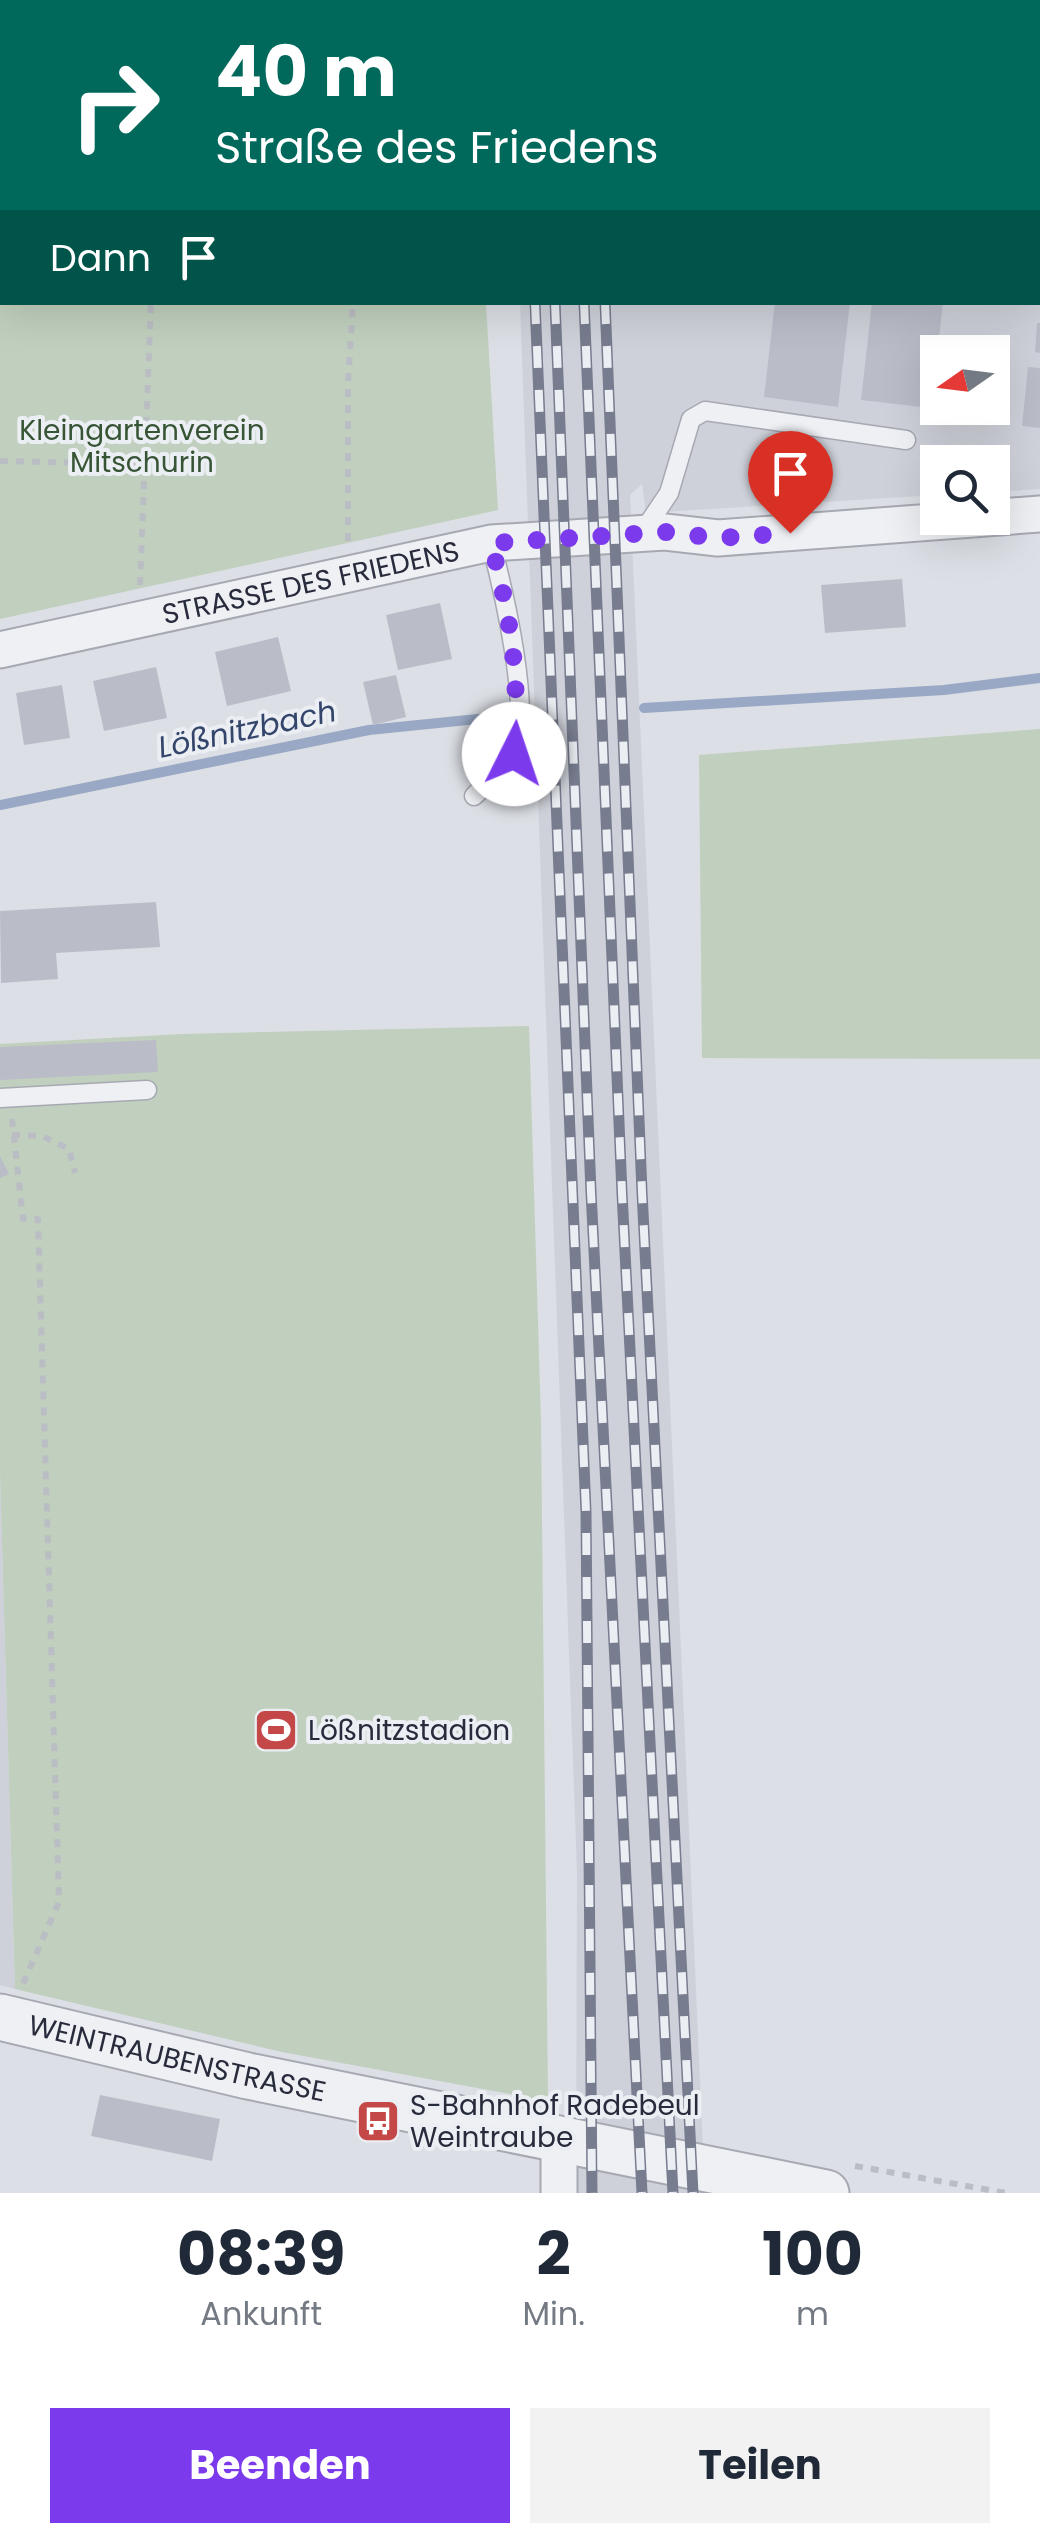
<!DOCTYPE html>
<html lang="de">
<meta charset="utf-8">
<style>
:root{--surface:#fff;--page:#f2f2f3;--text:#1f2937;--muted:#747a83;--accent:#7c3aed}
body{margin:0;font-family:Poppins,sans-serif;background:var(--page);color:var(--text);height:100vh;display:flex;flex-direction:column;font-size:38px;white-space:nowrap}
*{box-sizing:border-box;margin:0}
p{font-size:32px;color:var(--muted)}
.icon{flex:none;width:55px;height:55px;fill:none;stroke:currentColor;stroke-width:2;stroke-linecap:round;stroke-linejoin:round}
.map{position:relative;height:2193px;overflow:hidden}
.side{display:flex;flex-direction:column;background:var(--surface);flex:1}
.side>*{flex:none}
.banner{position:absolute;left:0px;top:0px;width:1040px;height:305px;box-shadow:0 10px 40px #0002;background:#00695c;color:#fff;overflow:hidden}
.needle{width:65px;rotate:256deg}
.controls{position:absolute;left:920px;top:335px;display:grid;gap:20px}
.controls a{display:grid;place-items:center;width:90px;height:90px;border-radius:0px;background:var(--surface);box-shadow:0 10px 40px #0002;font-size:50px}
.pin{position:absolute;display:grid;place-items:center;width:85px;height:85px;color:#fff;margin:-102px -42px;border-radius:50% 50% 50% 0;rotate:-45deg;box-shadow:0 0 10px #0007}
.pin .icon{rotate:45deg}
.me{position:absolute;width:110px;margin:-55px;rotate:4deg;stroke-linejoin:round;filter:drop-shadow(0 0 8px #0008)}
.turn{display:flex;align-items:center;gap:35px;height:210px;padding:0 50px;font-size:45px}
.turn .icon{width:130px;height:130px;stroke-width:2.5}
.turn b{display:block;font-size:70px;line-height:85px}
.then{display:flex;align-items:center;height:95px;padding:0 50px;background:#0003;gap:20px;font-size:38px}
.eta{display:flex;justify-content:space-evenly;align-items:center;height:170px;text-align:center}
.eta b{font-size:60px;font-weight:700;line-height:70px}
.button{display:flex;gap:20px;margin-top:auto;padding:20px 50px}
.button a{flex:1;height:115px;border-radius:0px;background:var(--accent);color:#fff;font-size:40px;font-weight:700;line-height:115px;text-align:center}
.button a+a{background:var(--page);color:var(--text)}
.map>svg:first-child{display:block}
.built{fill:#cfd1da;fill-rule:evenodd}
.green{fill:#c0cfbe}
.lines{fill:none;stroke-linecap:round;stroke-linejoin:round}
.stream{stroke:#99a8c4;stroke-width:10}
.building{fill:#babdc8}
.service-casing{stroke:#a6a9b2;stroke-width:21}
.minor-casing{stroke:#a6a9b2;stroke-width:39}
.tertiary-casing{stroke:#a6a9b2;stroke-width:49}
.path{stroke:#bbbdc4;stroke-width:6;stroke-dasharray:8 8;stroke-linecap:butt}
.service{stroke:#eff0f4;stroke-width:18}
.minor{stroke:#eff0f4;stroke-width:35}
.tertiary{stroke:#eff0f4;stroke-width:45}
.rail-casing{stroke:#777c8e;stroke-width:11}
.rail{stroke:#ebeef3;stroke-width:8;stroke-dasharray:22;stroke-linecap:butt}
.route{stroke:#7c3aed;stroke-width:18;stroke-dasharray:0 32.4}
.labels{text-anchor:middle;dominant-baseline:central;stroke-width:8;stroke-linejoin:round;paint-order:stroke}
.park-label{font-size:28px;fill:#375535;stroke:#ebeef3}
.street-label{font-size:28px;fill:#272b3b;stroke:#ebeef3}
.poi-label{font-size:28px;fill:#272b3b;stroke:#ebeef3;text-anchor:start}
.water-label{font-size:30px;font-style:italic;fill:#34456c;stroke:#ebeef3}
</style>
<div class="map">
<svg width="1040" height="2193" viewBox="0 0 1040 2193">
<rect width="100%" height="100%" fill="#dcdfe5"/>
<path class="built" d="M508 0H1040V489L993 492 992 462H938L937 495 646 513 642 484 630 495 705 2193H576L577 1873 520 303 1038 302V2ZM938 352H992V408H938Z
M0 1472 15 1989 0 1985Z"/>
<path class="green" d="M0 0H467L2 2V302L486 303 498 510 0 619Z
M1040 729V1059L702 1058 699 755Z
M529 1026 541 1422 548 2101 282 2052 15 1989 0 1472V1044L182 1034Z"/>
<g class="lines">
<path class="stream" d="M644 708 944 690 1040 678
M0 805 369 730 507 716"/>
</g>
<path class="building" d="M775 302H850L838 407 764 397Z
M872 302H943L931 408 861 400Z
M1037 323H1040V353L1035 352Z
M1028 367 1040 368V428L1022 426Z
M902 579 906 627 825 633 821 585Z
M440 603 452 659 398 670 386 615Z
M278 637 291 691 227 706 215 652Z
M156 667 167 718 104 731 93 681Z
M396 675 406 717 373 725 363 682Z
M62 685 70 738 24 745 16 693Z
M156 902 160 947 56 953 58 979 1 983 0 911Z
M156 1040 158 1072 0 1080V1047Z
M0 1156 9 1174 0 1178Z
M100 2095 220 2119 212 2161 91 2136Z"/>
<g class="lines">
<g class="service-casing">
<path id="service" d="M1038 22 1040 2
M1038 180H1040
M642 533 669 493 691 419 705 411 906 440
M474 796C486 784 502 771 512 757 535 720 502 585 491 543
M0 1098 147 1090"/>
</g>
<g class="minor-casing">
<g id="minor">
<path id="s1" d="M0 650 491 543 665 532 718 538 1040 514"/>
<path d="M559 2138V2193"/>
</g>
</g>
<g class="tertiary-casing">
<g id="tertiary">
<path id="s2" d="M0 2017 248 2076 826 2193"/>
</g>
</g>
<path class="path" d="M162 2V0
M365 2V0
M0 461 144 464
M348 541V383L353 302
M140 585 151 302
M12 1119 23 1219H38L59 1902 22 1986
M12 1135 42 1136 69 1149 75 1173
M855 2166 1006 2193"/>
<use href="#service" class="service"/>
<use href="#minor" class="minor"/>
<use href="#tertiary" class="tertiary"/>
<g class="rail-casing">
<path id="rail" d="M522 0V2
M543 0V2
M572 0V2
M593 0V2
M535 302 586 1512 592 2193
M555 302 591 1192 642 2193
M584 302 622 1193 673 2193
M605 302 642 1192 693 2193"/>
</g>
<use href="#rail" class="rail"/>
</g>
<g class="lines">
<path class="route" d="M514 754C520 674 511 620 491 543L665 532 718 538 790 533"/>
</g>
<defs>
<g id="stadium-square" transform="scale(2.25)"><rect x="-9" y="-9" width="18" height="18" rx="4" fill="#c44848" stroke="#ebeef3"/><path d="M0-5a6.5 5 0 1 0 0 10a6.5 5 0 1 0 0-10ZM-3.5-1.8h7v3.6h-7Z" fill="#fff"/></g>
<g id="bus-square" transform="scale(2.25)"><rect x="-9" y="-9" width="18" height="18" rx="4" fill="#c44848" stroke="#ebeef3"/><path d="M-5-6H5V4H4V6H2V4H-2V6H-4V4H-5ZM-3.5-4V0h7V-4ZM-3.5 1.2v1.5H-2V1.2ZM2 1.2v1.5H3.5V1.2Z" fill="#fff"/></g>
</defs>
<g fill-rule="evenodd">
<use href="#stadium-square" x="276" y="1730"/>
<use href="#bus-square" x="378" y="2121"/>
</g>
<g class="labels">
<g class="park-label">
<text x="142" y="430">Kleingartenverein<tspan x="142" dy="32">Mitschurin</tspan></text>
</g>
<g class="street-label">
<text stroke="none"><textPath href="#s1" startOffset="318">STRASSE DES FRIEDENS</textPath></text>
<text stroke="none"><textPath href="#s2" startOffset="182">WEINTRAUBENSTRASSE</textPath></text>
</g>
<g class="poi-label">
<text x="308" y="1730">Lößnitzstadion</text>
<text x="410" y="2105">S-Bahnhof Radebeul<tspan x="410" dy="32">Weintraube</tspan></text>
</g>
<g class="water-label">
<text transform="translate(247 729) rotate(-12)">Lößnitzbach</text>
</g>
</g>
</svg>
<div class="controls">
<a><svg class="needle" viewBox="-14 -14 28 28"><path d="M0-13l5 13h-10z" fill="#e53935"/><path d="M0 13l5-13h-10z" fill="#747a83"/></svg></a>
<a><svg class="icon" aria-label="search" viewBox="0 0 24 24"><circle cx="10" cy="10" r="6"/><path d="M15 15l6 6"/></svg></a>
</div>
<div class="pin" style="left:790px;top:533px;background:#d93025"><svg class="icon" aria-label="arrive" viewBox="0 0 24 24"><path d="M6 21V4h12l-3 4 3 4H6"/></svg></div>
<svg class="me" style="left:514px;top:754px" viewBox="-20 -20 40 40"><circle r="19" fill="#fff"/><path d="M0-13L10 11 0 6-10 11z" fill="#7c3aed"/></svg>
<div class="banner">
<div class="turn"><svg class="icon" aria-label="right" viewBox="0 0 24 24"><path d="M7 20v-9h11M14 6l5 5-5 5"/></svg><div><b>40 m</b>Straße des Friedens</div></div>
<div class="then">Dann<svg class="icon" aria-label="arrive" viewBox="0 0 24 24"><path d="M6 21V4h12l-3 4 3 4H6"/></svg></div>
</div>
</div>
<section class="side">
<div class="eta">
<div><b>08:39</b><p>Ankunft</p></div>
<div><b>2</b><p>Min.</p></div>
<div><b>100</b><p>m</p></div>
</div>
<div class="button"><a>Beenden</a><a>Teilen</a></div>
</section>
